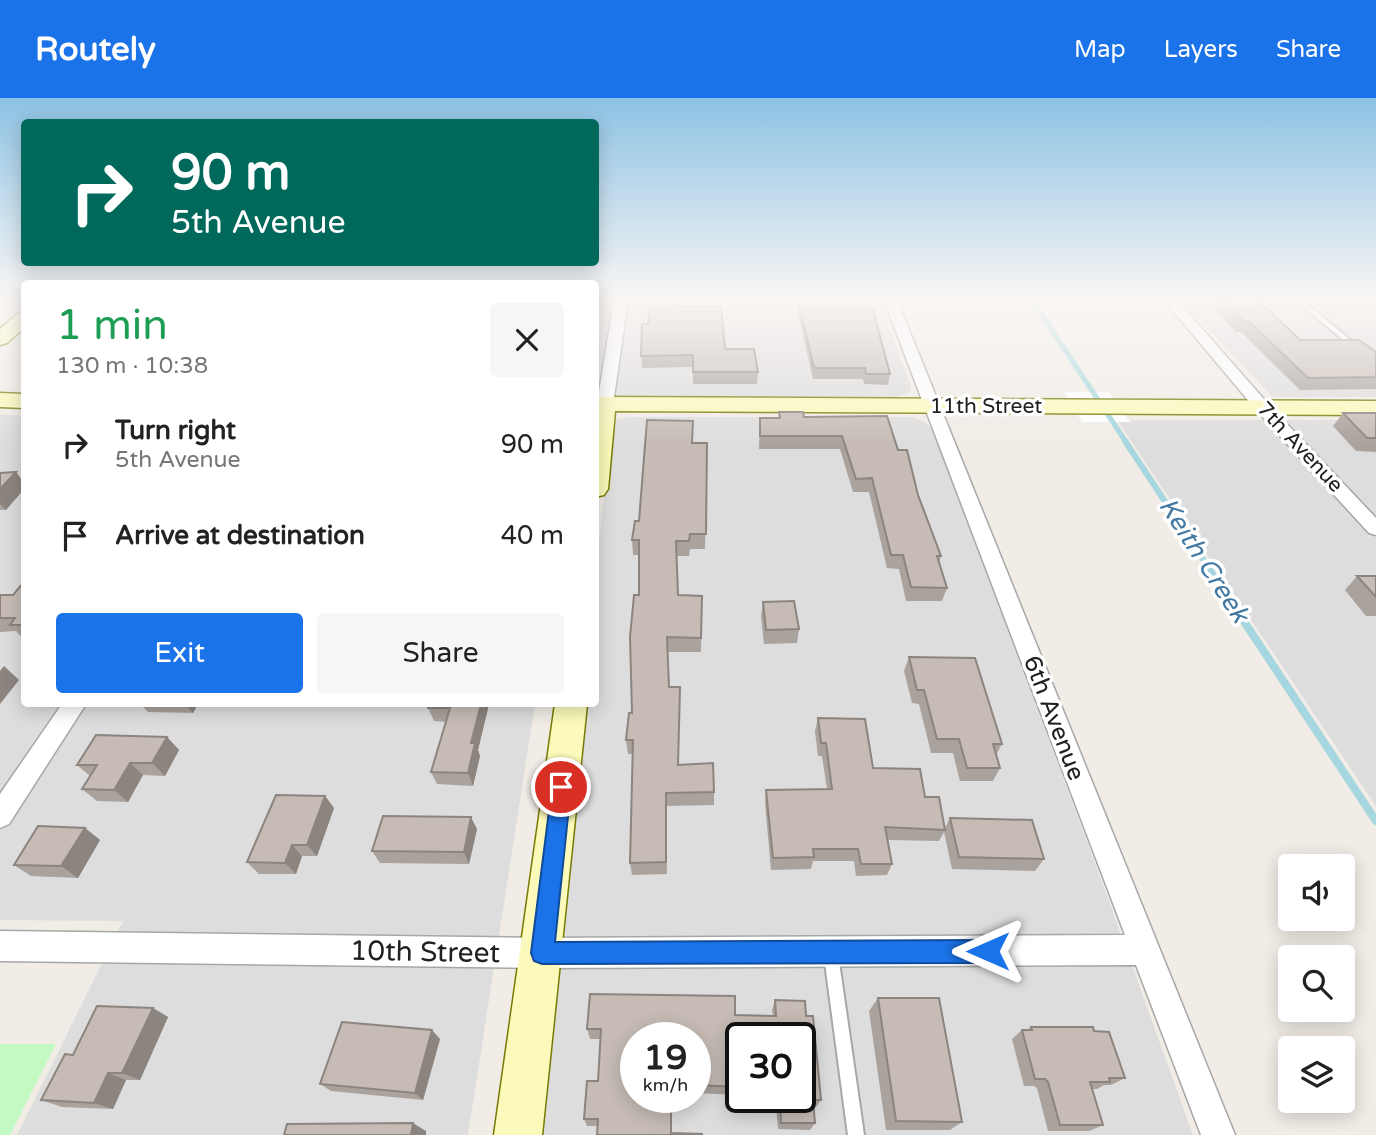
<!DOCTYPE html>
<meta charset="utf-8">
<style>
:root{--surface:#fff;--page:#f6f6f6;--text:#222;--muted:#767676;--accent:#1a73e8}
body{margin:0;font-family:"Varela Round",sans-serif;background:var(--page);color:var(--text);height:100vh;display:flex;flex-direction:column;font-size:26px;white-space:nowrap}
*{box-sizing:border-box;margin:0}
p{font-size:23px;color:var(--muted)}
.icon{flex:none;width:38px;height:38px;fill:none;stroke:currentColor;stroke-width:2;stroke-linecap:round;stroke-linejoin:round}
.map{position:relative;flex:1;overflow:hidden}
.sheet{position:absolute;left:21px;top:182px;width:578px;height:427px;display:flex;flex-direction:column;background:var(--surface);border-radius:7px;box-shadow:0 4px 18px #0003}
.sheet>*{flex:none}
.guide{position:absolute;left:21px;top:21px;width:578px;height:147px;border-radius:7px;box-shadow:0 4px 18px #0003;background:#00695c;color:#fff;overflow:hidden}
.tools{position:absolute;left:1278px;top:756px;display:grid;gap:14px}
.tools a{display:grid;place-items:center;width:77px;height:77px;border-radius:7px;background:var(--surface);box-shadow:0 4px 18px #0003;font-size:35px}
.speed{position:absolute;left:620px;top:924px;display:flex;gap:14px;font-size:35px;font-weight:700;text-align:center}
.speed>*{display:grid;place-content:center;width:91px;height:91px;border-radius:50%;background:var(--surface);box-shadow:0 4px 18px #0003;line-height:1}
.speed small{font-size:18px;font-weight:400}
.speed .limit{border:4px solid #111;border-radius:10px;background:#fff;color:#111}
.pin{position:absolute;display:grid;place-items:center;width:60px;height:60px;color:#fff;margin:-30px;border:4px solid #fff;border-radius:50%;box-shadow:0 2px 7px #0007}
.me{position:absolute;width:77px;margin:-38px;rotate:270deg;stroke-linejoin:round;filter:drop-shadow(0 0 5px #0008)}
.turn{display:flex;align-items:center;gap:24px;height:147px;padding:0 35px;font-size:32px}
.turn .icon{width:91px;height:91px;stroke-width:2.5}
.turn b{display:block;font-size:49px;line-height:60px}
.round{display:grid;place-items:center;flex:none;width:74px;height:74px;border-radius:7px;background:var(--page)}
.head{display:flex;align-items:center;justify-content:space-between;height:119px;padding:0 35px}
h1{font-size:42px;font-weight:600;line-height:52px;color:#1e9e55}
.action{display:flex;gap:14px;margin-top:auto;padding:14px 35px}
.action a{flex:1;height:80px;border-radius:7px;background:var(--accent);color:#fff;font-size:28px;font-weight:600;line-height:80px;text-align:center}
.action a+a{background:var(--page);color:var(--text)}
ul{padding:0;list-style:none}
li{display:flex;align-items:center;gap:21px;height:91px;padding:0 35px}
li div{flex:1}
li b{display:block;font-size:26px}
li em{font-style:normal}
header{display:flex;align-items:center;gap:42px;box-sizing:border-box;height:98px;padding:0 35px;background:var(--accent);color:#fff}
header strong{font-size:33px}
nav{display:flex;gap:38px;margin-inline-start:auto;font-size:24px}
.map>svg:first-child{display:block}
.residential{fill:#dedddd;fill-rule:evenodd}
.park{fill:#c3fac4}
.pier{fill:#fff}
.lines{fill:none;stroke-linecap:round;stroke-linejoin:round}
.stream-far2{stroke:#a6d6df;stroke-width:5}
.stream-far1{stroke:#a6d6df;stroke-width:6}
.stream{stroke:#a6d6df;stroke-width:8}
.lane-casing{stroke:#a7a7a7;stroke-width:4}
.street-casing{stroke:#a7a7a7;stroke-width:3}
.secondary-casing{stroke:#767b03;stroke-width:3}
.lane{fill:#fff;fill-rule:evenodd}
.street{fill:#fff;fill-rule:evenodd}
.secondary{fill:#fbfaba;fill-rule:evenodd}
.wall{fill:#aaa29c}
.shaded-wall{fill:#8b847f}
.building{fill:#c6bcb5;stroke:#8b847f;stroke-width:2}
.route{fill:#1a73e8;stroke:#114b97;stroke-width:2}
.labels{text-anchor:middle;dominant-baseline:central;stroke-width:7;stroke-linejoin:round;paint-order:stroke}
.far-street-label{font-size:21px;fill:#202020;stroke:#fff}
.street-label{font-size:24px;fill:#202020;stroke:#fff}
.water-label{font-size:26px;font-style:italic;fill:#4479a2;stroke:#fff}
.near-street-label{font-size:28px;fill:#202020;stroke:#fff}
</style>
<header>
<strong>Routely</strong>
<nav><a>Map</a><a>Layers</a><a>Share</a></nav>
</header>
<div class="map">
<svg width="1376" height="1037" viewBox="0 0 1376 1037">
<rect width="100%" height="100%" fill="#f1ece6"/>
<path class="residential" d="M595 202H879L911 288 910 294 895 299 595 298Z
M1180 202H1376V299H1273Z
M0 317H24V606H535L468 1037H17L123 823 0 822Z
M630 319H913L925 324 933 333 1098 773 1193 1037H535L581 606H595V480L612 327 615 322ZM635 940H695V999H635ZM740 940H800V999H740Z
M1117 322H1376V708Z"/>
<path class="park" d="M0 946H56L10 1037H0Z"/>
<path class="pier" d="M1064 294H1109L1130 324H1082Z"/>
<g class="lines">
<path class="stream-far2" d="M1032 202 1126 344"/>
<path class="stream-far1" d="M1125 343 1244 523"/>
<path class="stream" d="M1243 522 1376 723"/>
<g class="lane-casing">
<path id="lane" d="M1295 202H1302L1376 263V269Z
M831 850 836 852 838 857 864 1037H848L824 857 826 852Z"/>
</g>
<g class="street-casing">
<path id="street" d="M614 202H628L613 306 605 311 597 306Z
M884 202H897L1235 1037H1201L1136 867 542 870 0 863V833L542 840 1125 837Z
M1164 202H1177L1269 307 1376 420V437L1369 435 1257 313Z
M62 606H86L9 726 0 730V696Z"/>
</g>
<g class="secondary-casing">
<path id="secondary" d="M24 214V230L7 245 0 247V231L17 216Z
M0 295 24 296V310L0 309Z
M595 299 1376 303V317L615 313 608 391 604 397 595 399Z
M555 606H587L542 1037H494Z"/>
</g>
<use href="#lane" class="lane"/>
<use href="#street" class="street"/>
<use href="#secondary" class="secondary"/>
</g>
<path class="wall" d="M651 202H677V209L725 251 758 274 757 286H693V269L642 270 641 258 648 226Z
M795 202H863L890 276 888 287 864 286 863 281H813Z
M1207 202H1258L1300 242 1376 254V291L1300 292 1241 234H1236Z
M779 314 804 319 898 352 918 397 941 458 939 464 947 490 942 503H906L899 471 887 470 869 394H853L840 351H759L760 320H779Z
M1343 315H1376V354L1356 353 1333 328Z
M707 345 705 451H690L689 458H677L678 497 702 498 701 554H668L669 589 680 603 678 667 714 694V707L666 708 667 776 632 777 630 765 633 656H628L626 642 632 615 639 497V457H633L632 442 639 423Z
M16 374 24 385V391L6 412H0V375Z
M1357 478H1376V518H1366L1345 492Z
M24 484V541H23L16 533 0 534V497H13Z
M763 504 799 531 797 545 764 546 761 518Z
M909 559 1002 646 996 657 1000 670 993 683H960L953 655H931L919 606 912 605 904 573Z
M140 606H198L193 615 148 614Z
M429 606H489L478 652 480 658 473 688 437 686 431 674 446 624 434 623 428 610Z
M818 620 873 670 925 699 945 730 950 720 1044 761 1035 773 952 771 944 734 939 743 888 742 892 766 887 777 856 778 854 763H813L811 771 771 772 765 705 766 692 827 691 822 658H818L815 633Z
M167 639 179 652 165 678 143 677 128 704 97 703 82 691 90 678 77 667Z
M325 698 334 710 317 758H302L296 776H259L247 764Z
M85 730 100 742 78 780 31 778 14 767Z
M477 731 469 766 380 765 372 753Z
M878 900 962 1024 950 1032H886L869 913Z
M775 902 806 918 821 1002 816 1009H814L815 1025 810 1032 778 1031 776 1009H760L759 999H800L740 940V997L695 995V940L597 1037 598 1028H587L584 1021 598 983 601 941H590L587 931 735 917 773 918 772 912Z
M153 910 168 919 140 982H126L113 1011 62 1009 41 1002 73 957Z
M1031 929 1094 933 1125 980 1111 987H1104L1097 991H1092L1103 1027 1089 1033H1048L1037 990 1034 988H1024L1012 941 1022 932H1027Z
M440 941 423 1002 331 993 320 986Z"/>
<path class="shaded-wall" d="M16 374 24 385V391L6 412 0 406V391Z
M4 568 19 582 0 606V573Z
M185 606H198L193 615Z
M481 606H489L478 652 480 658 473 688 468 675 471 645Z
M167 639 179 652 165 678 152 665Z
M130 665 143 677 128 704 114 692Z
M325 698 334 710 317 758 307 747Z
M471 719 477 731 469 766 464 754Z
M85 730 100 742 78 780 61 768Z
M292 747 302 758 296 776 285 765Z
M153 910 168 919 140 982 122 975Z
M432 932 440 941 423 1002 415 995Z
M108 975 126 982 113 1011 94 1005Z
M413 1025 426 1033V1037H411Z"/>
<path class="building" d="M651 202H677L676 209H721L725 251H754L758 274H693V257L641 258 642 226H648Z
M798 202H863L866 212H873L890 276H866L865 270H814Z
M1223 202H1258L1300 242H1359L1376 254V279L1308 280 1248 223H1243Z
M779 314H803L804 319 887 318 898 352H907L918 397 941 458H937L947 490 911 489 903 457H891L872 380 856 381 842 338H760V320H780Z
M1343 315H1376V340H1367Z
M647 322 693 323 692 345H707L706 436H690L689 443H676L678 497 702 498 701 540 667 539 669 589H680L678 667 713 665 714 694 666 695V764L630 765 633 642H626L629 615H632L630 539 634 497H639V442H632L635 423H639Z
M16 374 0 391V375Z
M1357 478H1376V499Z
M24 484V527H10L15 520H0V497H13Z
M794 503 799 531 766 532 763 504Z
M909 559 975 560 1002 646H993L1000 670H967L959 641H937L924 592H917Z
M429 606H481L471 645H475L468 675 431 674 450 610H428Z
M818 620 865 621 873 670 920 671 925 699H939L945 732 885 729 892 766H861L858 751H813L814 759 773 760 766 692 832 691 826 645H821Z
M96 637 167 639 152 665H130L114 692 82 691 97 667H77Z
M276 697 325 698 307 747H292L285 765 247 764Z
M383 718 471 719 464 754 372 753Z
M950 720 1032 722 1044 761 959 759Z
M38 728 85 730 61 768 14 767Z
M590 896 735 898V917L776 918 775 902 805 903 806 918H813L821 1002H813L815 1025H781L780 1002 762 1001V999H800V940H740V989L695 987V940H635V999H671V1035L702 1036V1037H597L598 1021H584L587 983H598L601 931H587Z
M878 900H939L962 1024 896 1023Z
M97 908 153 910 122 975H108L94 1005 41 1002 65 956 73 957Z
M342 924 432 932 415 995 320 986Z
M1031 929H1093L1094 933 1109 934 1125 980H1109L1110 984H1090L1103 1027H1060L1048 984 1045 981H1035L1022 932H1032Z
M413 1025 411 1037H284L287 1026Z"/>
<linearGradient id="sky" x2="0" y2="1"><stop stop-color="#8dc2e4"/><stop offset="0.58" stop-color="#f9f6f4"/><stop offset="1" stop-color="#f9f6f4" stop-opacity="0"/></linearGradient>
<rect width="1376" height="347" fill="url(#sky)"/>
<path class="route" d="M561 680 568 683 571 689 555 844 988 842 996 846 999 853 996 861 988 865 542 866 534 863 531 855 552 689 554 683Z"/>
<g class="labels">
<g class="far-street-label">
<text x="986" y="308">11th Street</text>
<text transform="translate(1300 349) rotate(47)">7th Avenue</text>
</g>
<g class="street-label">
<text transform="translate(1054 620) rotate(69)">6th Avenue</text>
</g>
<g class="water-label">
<text transform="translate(1204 462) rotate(57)">Keith Creek</text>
</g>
<g class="near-street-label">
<text transform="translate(425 854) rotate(1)">10th Street</text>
</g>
</g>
</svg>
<div class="tools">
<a><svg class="icon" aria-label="sound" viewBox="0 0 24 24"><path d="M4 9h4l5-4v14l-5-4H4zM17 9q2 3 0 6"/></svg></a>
<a><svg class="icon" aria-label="search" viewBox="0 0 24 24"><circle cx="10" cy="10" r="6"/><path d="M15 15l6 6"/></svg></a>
<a><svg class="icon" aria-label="layers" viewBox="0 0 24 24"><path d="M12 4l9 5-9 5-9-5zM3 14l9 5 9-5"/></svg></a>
</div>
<div class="speed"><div>19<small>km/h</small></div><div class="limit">30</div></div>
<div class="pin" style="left:561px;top:689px;background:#d93025"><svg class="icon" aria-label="arrive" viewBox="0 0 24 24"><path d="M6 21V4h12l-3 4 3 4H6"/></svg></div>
<svg class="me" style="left:988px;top:853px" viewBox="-20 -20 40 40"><path d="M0-17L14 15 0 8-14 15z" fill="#1a73e8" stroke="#fff" stroke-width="4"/></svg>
<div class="guide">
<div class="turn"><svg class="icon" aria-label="right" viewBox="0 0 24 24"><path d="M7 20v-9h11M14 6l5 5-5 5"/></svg><div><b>90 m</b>5th Avenue</div></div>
</div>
<section class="sheet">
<div class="head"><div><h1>1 min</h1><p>130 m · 10:38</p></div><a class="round"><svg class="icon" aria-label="close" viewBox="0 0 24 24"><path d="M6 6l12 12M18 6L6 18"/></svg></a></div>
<ul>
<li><svg class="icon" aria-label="right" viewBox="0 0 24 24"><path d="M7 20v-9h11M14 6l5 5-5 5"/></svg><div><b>Turn right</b><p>5th Avenue</p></div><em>90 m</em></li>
<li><svg class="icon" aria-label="arrive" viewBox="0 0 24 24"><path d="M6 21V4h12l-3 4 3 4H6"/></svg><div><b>Arrive at destination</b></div><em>40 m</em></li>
</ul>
<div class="action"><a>Exit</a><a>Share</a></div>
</section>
</div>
